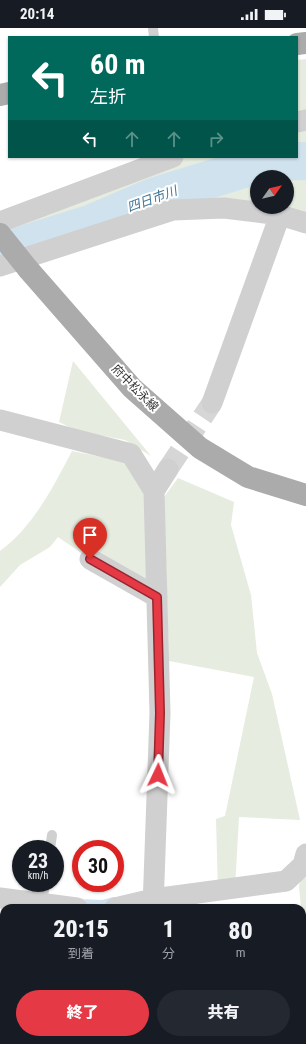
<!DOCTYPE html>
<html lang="ja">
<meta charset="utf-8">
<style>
:root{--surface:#171b24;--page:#242831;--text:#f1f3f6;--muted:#9ea1a6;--accent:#e63946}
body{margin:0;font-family:"Roboto Condensed","Noto Sans JP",sans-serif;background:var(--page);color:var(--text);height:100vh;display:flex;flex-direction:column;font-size:15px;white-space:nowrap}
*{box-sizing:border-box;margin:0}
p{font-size:13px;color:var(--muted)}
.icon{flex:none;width:22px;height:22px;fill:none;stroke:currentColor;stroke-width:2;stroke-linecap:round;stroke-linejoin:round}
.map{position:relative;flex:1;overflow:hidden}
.details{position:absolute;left:0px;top:876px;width:306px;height:140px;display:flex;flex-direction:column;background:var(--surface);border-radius:12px 12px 0 0;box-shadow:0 1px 3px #0004}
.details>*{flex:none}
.top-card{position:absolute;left:8px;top:8px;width:290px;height:122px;border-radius:0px;box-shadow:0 1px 3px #0004;background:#00695c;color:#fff;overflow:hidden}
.needle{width:26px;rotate:56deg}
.tools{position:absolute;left:250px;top:142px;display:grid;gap:8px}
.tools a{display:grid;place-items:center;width:44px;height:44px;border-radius:50%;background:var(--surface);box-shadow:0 1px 3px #0004;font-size:20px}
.speed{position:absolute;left:12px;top:812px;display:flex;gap:8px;font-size:20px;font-weight:700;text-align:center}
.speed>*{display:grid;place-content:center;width:52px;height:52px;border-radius:50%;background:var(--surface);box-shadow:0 1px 3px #0004;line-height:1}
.speed small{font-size:10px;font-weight:400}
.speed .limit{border:6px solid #d22;background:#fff;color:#111}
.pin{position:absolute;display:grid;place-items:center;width:34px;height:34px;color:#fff;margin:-41px -17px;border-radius:50% 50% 50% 0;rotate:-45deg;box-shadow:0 0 4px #0007}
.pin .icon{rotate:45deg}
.me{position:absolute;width:44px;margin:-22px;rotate:2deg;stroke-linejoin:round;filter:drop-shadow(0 0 3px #0008)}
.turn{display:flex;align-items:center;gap:14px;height:84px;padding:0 16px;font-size:18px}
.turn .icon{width:52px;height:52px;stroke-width:2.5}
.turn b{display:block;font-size:28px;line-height:34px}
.lanes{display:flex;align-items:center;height:38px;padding:0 16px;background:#0003;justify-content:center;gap:20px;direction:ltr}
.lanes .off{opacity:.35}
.eta{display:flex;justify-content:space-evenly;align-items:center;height:68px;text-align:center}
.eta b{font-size:24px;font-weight:800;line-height:28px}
.cta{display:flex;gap:8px;margin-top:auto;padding:8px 16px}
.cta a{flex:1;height:46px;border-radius:24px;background:var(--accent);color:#fff;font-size:16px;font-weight:800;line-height:46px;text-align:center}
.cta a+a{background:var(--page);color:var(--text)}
.status{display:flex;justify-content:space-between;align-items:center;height:28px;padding:0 20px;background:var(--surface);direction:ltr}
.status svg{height:11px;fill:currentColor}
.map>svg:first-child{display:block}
.green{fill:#e6ecdf;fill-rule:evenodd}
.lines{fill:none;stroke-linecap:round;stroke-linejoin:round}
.stream{stroke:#cfe2ee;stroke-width:6}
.river{stroke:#cfe2ee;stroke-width:38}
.minor-tunnel{stroke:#d6d6d6;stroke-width:21;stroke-dasharray:21 10;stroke-linecap:butt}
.service{stroke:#d0d0d0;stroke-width:10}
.minor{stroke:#d0d0d0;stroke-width:21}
.primary{stroke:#ababab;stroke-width:22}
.primary-bridge{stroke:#ababab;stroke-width:22}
.route-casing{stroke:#96252e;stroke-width:10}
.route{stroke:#e63946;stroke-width:7}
.labels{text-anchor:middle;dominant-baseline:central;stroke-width:4;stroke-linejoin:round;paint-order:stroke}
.street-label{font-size:12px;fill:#333;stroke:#fff}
.water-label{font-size:13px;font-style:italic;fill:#3f7597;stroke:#fff}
</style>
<div class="status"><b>20:14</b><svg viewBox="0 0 49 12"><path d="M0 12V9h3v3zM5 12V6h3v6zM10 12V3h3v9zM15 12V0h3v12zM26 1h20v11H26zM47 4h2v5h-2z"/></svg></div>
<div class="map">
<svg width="306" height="1016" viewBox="0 0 306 1016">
<rect width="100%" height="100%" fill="#fff"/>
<path class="green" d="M306 31V195L224 180 0 235V194L179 129H297V32ZM257 149H287V179H257Z
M73 333 151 428 125 412 77 403 59 394Z
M72 423 125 434 148 466 155 563 90 531 58 509 50 519 20 537 0 559V523C33 499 54 458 72 423Z
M178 450 234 474 231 497 251 567 257 625 272 666 300 792 239 789 235 860 218 863 216 791 225 788 254 649 169 633 164 469Z
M306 826V952L302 880H301L299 858Z"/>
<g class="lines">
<path class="stream" d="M77 874 103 875 114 872
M196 878V880
M226 1012 228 1016"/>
<path class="river" d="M0 224 90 196 153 169 266 134 306 133"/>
<path class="minor-tunnel" d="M168 441 212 375"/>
<path class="service" d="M153 0 154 9
M50 821 52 807
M42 875 45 855
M70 1016 73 1012"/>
<path class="minor" d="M297 94 306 92
M0 194 173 129
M0 238 173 182 224 180 280 187 306 195
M212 375 280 187
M0 392 131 426 154 463
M90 531 157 569
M0 870 77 880
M115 880 153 871 286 853 303 837 306 826
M153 880 160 685 154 463 168 441
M151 1016V1012"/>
<path class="primary" d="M297 16 306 15
M0 67 9 65
M28 241 132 360 200 420 248 449 306 467"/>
<path class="primary-bridge" d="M0 206 28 241"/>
</g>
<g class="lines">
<g class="route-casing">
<path id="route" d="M90 531 157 569 160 685 158 747"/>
</g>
<use href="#route" class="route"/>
</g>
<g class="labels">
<g class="street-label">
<text transform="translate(135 360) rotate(45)">府中松永線</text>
</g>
<g class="water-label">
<text transform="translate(152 171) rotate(-20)">四日市川</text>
</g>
</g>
</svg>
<div class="tools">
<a><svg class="needle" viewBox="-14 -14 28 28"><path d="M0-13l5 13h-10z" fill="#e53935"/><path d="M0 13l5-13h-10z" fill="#9ea1a6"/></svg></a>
</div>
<div class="speed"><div>23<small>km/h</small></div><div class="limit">30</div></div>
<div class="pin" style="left:90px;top:531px;background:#d93025"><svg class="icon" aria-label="arrive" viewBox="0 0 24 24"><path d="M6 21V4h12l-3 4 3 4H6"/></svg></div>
<svg class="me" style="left:158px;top:747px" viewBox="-20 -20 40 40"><path d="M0-17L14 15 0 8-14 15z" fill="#e63946" stroke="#fff" stroke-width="4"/></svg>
<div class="top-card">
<div class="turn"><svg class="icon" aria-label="left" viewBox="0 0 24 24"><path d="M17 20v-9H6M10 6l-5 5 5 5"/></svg><div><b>60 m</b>左折</div></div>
<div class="lanes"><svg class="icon" aria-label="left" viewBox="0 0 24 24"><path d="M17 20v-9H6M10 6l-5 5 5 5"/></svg><svg class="icon off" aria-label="ahead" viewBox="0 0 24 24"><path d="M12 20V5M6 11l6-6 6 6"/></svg><svg class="icon off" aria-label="ahead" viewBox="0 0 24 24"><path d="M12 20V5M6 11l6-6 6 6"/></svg><svg class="icon off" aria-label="right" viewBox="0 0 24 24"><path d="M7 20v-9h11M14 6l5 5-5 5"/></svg></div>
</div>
<section class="details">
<div class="eta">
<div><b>20:15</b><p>到着</p></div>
<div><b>1</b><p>分</p></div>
<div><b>80</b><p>m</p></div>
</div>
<div class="cta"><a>終了</a><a>共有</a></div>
</section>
</div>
